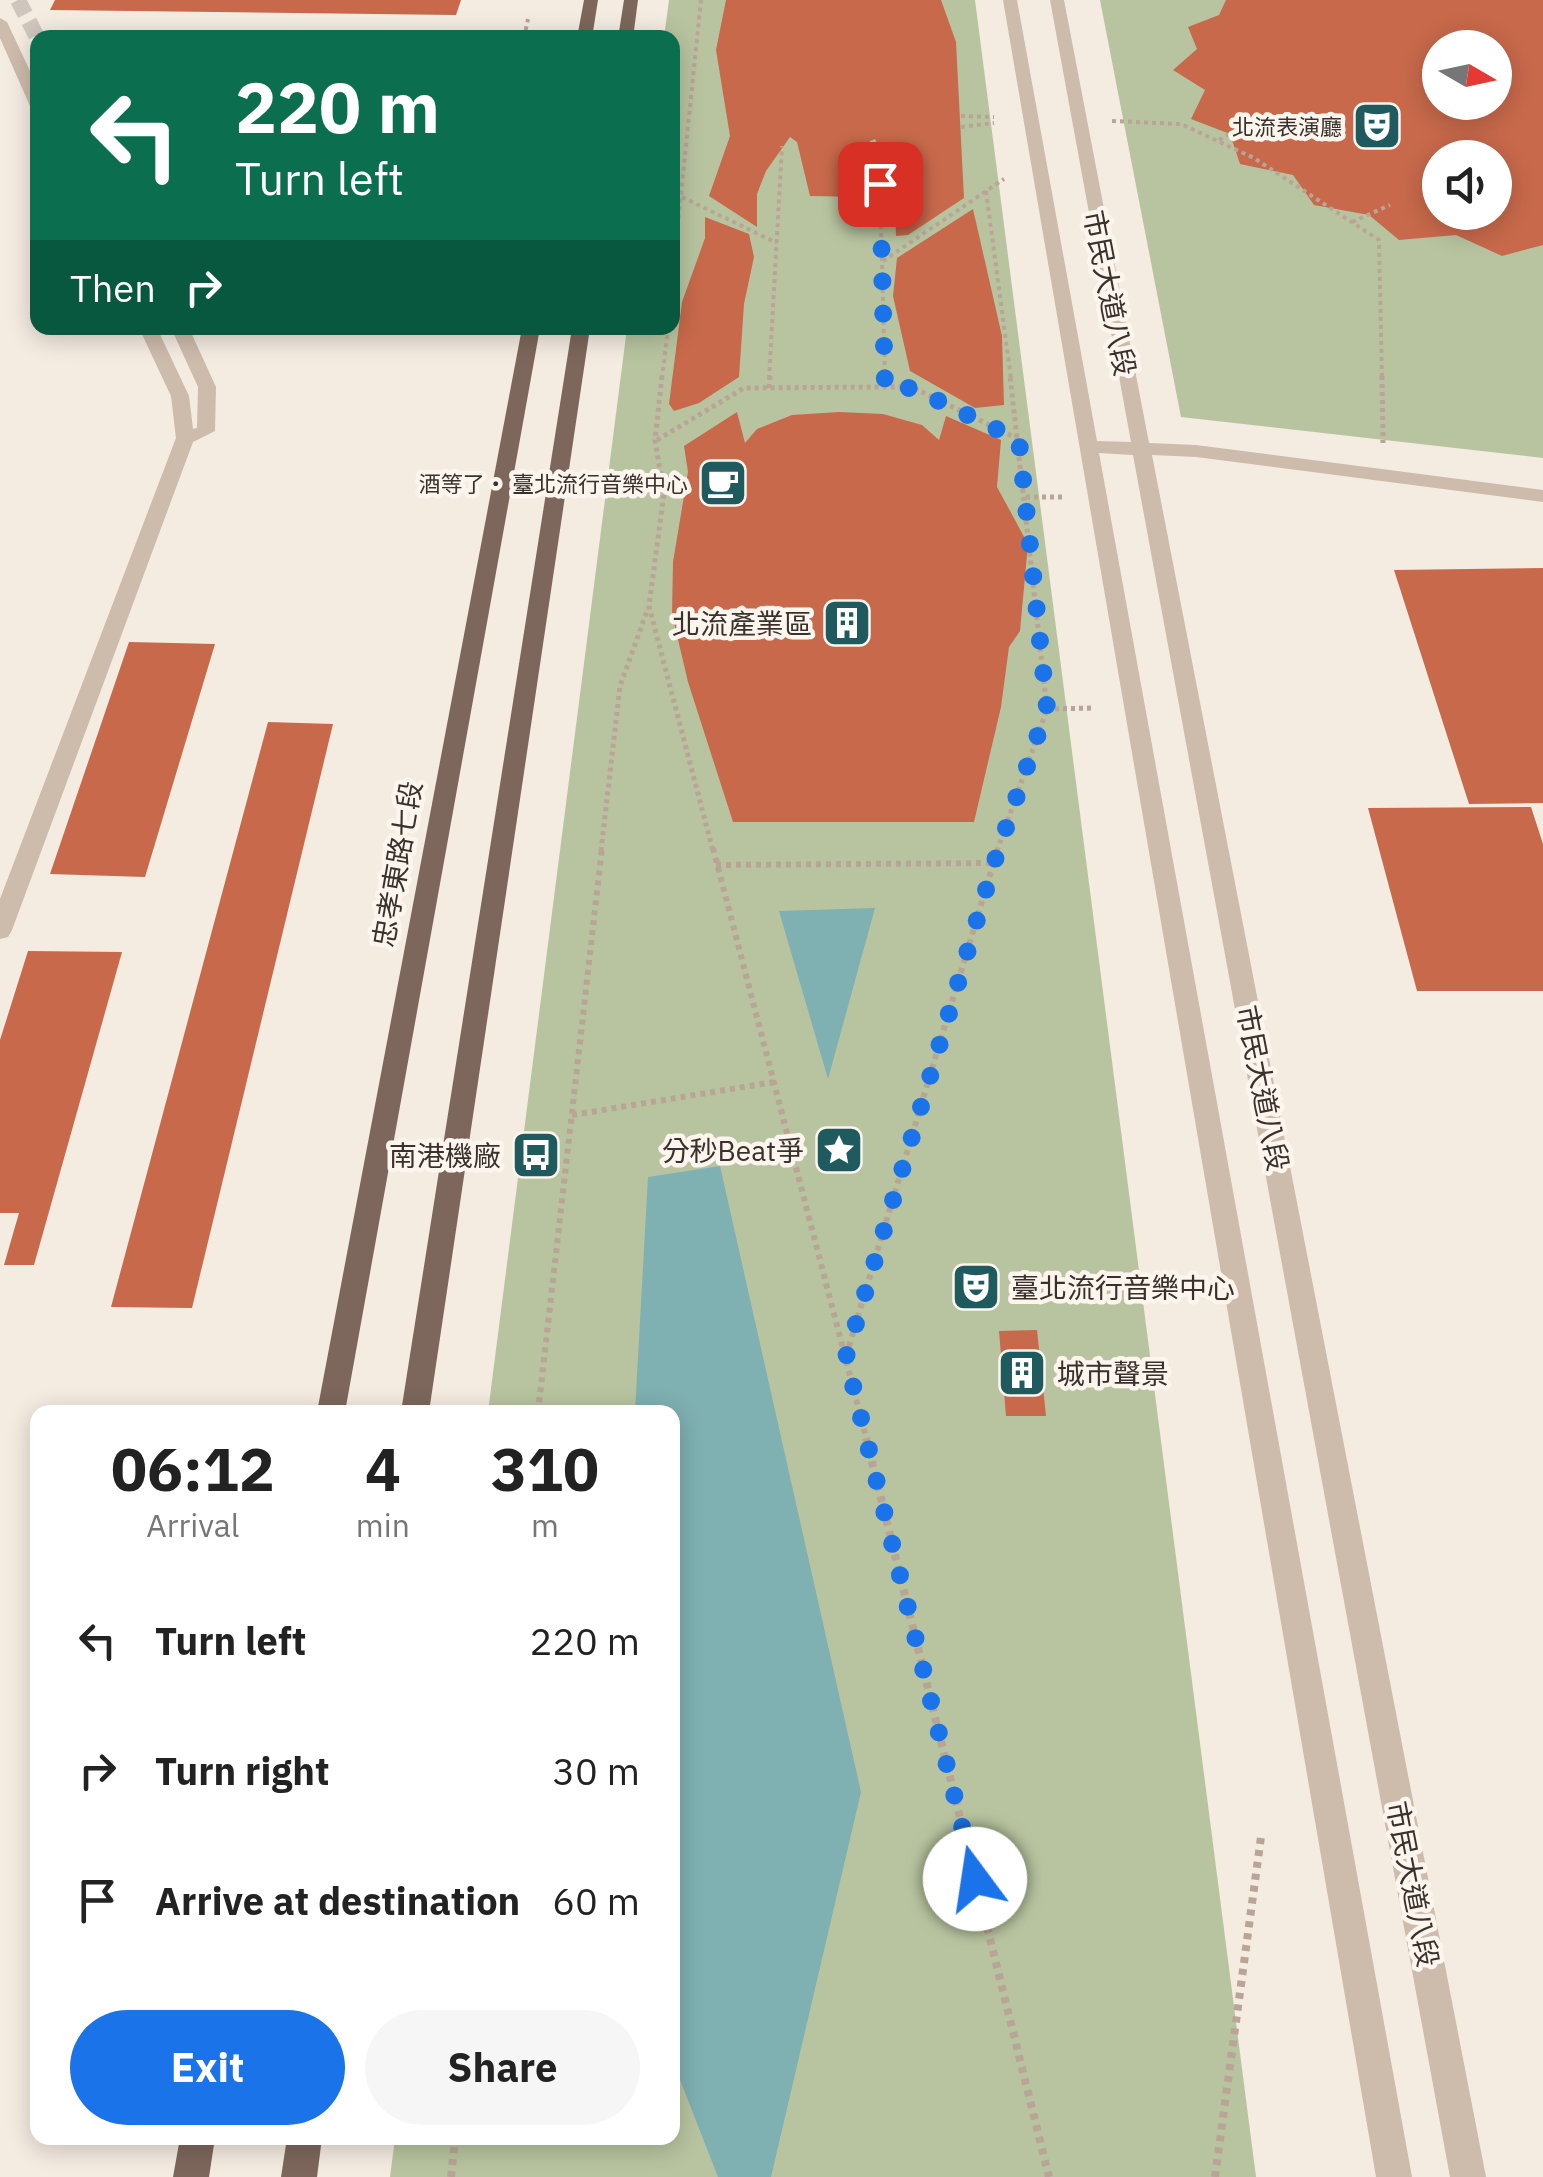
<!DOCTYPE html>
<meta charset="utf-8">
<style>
:root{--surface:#fff;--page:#f6f6f6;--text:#222;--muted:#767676;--accent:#1a73e8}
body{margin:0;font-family:"IBM Plex Sans","Noto Sans TC",sans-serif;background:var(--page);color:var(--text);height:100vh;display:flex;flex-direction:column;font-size:38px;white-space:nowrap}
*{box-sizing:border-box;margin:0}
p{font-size:32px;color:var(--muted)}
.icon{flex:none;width:55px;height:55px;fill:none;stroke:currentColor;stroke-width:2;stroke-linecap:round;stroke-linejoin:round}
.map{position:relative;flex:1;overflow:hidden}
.details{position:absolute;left:30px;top:1405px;width:650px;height:740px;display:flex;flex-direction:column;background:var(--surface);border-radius:20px;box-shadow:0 5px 25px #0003}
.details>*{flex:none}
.top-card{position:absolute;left:30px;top:30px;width:650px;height:305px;border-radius:20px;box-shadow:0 5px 25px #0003;background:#0b6e4f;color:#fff;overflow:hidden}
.needle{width:65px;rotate:99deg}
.fabs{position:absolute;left:1422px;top:30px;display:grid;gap:20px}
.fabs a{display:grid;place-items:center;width:90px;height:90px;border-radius:50%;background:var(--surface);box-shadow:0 5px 25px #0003;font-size:50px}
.pin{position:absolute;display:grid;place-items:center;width:85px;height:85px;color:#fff;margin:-42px;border-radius:20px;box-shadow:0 5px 15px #0006}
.me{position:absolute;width:110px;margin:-55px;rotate:346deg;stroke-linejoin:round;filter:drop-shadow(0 0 8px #0008)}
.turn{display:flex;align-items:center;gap:35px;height:210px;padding:0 40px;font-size:45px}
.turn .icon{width:130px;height:130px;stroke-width:2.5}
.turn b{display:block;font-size:70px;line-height:85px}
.then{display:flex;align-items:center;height:95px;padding:0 40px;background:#0003;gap:20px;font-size:38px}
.eta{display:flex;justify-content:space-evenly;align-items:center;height:170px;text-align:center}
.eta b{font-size:60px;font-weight:700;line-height:70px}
.cta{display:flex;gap:20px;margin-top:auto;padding:20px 40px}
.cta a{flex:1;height:115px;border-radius:60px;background:var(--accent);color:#fff;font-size:40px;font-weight:700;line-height:115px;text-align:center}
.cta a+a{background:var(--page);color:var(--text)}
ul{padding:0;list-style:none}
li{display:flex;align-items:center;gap:30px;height:130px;padding:0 40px}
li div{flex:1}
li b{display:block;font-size:38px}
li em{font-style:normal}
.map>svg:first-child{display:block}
.green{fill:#b8c4a0;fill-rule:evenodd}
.water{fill:#7fb0b2}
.building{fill:#c8694b;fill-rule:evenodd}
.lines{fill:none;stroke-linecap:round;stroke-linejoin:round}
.minor-tunnel{stroke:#cfc6bd;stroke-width:16;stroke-dasharray:16 8;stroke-linecap:butt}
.path-far3{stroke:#b9a596;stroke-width:4;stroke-dasharray:4 4;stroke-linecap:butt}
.path-far2{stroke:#b9a596;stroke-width:5;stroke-dasharray:4 4;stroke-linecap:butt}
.path-far1{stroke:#b9a596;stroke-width:6;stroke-dasharray:5 5;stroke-linecap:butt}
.path{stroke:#b9a596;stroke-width:8;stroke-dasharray:6 6;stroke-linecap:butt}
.minor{fill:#cdbbac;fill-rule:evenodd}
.major{fill:#7d675c;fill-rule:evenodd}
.route{stroke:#1a73e8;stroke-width:18;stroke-dasharray:0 32.4}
.labels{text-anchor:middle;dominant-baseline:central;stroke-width:9;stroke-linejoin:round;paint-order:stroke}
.far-poi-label{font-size:22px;fill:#3b302b;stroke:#fbf5ee;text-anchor:end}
.street-label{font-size:28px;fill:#3b302b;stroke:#fbf5ee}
.poi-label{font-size:28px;fill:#3b302b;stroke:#fbf5ee;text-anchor:end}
</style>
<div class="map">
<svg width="1543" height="2177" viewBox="0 0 1543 2177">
<rect width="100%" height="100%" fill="#f4ebe1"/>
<path class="green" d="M669 0H975L1256 2177H390L395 2138H672V1412H488L627 328H672V38L664 37Z
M1100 0H1543V458L1181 417ZM1440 48H1495V102H1440ZM1440 158H1495V212H1440Z"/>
<path class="water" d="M875 908 828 1079 779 911Z
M720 1166 861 1792 771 2177H718L673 2062 672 1412H635L648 1177Z"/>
<path class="building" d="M55 0H461L456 15 50 10Z
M726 0H941L956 42 964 198 908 235 896 236 894 175 875 139 870 141 861 197 810 196 797 142 790 137 766 171 757 194V227L709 196 730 136 716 50Z
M1226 0H1543V245L1502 256 1456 235 1399 240 1369 215 1314 205 1293 175 1240 164 1230 134 1191 119 1205 90 1173 70 1197 49 1188 27 1219 15ZM1440 48H1495V102H1440ZM1440 158H1495V212H1440Z
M973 209 1002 336 1004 405 975 408 910 371 893 296 897 258Z
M705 217 749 234 754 257 744 304 739 377 699 403 674 411 669 404 682 302 705 238Z
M737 412 745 443 757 429 792 415 839 412 883 414 922 425 939 440 946 416 1001 440 997 487 1028 544 1020 631 1009 647 1001 707 974 822H733L688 682 672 614 673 562 688 472 684 446Z
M1543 568V803L1469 804 1394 570Z
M129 642 215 644 145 877 50 874Z
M268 722 333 724 192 1308 111 1307Z
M1531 807 1543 844V991H1417L1368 808Z
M28 951 122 952 34 1265H4L19 1213H0V1040Z
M1037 1330 1046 1416H1006L999 1331Z"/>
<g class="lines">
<path class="minor-tunnel" d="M18 0 38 39"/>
<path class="path-far3" d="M524 38 528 19
M961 116 994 117
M1112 121 1181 124 1254 158 1379 240 1382 379
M961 127 994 123
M1219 140 1247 124
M879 145 885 379
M986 191 1011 379
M682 197 777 243
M1352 222 1390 205
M883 261 1004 179
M672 282 701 0
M662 379 668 328
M769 379 782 146"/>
<path class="path-far2" d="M662 376 655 441 664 493 649 606 713 851
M885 376V387
M1382 376 1383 443
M769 388 770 376
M657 440 744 388 885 387H912L1018 439
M1026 497H1063
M1047 709 1094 708
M601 851 620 686 648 608
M997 851 1047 709 1010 376"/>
<path class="path-far1" d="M713 848 867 1441
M716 865 993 863
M572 1115 774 1082
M846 1356 998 848
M538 1412 602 848"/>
<path class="path" d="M866 1438 1049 2177
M451 2177 455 2138
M1215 2177 1261 1837"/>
<path class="minor" d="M1003 0H1017L1097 441 1131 442 1050 0H1064L1149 443 1196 445 1543 490V502L1196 457 1152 455 1486 2177H1450L1133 455 1099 453 1412 2177H1376Z
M0 18 7 22 38 88V111L30 106 0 38Z
M139 328H157L189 396 193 429 197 428 198 387 171 328H189L216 387 215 431 193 442 12 930 8 937 0 939V899L176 438 171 396Z"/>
<path class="major" d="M584 0H598L592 38H577Z
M624 0H638L633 38H618Z
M522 328H540L345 1412H317Z
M572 328H590L429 1412H401Z
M180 2138H215L209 2177H173Z
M287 2138H322L317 2177H281Z"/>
</g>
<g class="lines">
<path class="route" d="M880 184 885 387 912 388 1019 440 1047 708 994 863 846 1357 975 1879"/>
</g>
<defs>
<g id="theatre-square" transform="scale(2.5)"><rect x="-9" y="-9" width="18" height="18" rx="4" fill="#1f5a5e" stroke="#fbf5ee"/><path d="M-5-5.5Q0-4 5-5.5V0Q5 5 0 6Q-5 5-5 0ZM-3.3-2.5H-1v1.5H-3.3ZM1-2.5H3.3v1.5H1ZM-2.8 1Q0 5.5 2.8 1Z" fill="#fff"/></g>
<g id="cafe-square" transform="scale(2.5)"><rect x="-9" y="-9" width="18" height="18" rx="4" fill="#1f5a5e" stroke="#fbf5ee"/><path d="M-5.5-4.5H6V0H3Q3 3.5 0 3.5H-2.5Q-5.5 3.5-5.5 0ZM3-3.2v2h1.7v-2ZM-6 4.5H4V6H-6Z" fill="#fff"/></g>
<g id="building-square" transform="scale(2.5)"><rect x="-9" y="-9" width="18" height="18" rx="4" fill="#1f5a5e" stroke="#fbf5ee"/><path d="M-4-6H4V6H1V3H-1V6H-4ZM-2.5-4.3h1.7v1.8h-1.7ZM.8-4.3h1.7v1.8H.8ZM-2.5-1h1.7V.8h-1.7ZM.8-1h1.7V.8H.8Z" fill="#fff"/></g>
<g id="sight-square" transform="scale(2.5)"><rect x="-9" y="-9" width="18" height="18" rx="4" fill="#1f5a5e" stroke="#fbf5ee"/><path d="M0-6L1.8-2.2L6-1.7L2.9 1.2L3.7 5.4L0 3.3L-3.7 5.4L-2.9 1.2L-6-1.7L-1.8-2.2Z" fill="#fff"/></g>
<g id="bus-square" transform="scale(2.5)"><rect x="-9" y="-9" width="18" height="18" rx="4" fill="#1f5a5e" stroke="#fbf5ee"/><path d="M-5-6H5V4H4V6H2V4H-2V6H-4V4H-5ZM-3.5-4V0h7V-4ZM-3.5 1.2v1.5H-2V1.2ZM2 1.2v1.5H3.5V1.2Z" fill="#fff"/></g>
</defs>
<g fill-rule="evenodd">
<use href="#theatre-square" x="1377" y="126"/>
<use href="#cafe-square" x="723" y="483"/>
<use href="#building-square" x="847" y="623"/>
<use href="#sight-square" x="839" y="1150"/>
<use href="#bus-square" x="536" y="1155"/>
<use href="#theatre-square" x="976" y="1287"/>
<use href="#building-square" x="1022" y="1373"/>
</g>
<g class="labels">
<g class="far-poi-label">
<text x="1342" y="126">北流表演廳</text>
<text x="688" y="483">酒等了・ 臺北流行音樂中心</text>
</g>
<g class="street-label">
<text transform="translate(1110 293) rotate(79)">市民大道八段</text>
<text transform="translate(397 864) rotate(-80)">忠孝東路七段</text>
<text transform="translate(1263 1088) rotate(79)">市民大道八段</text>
<text transform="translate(1413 1884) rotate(79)">市民大道八段</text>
</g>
<g class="poi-label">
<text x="812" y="623">北流產業區</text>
<text x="804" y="1150">分秒Beat爭</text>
<text x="501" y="1155">南港機廠</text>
<text x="1011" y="1287" text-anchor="start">臺北流行音樂中心</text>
<text x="1057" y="1373" text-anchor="start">城市聲景</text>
</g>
</g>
</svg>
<div class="fabs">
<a><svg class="needle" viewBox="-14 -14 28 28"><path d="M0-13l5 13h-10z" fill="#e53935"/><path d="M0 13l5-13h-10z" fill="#767676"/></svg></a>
<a><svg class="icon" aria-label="sound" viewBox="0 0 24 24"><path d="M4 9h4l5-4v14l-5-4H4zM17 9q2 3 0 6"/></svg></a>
</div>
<div class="pin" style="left:880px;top:184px;background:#d93025"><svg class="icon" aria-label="arrive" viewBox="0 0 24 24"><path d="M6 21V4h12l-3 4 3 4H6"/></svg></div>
<svg class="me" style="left:975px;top:1879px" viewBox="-20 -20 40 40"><circle r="19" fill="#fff"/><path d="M0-13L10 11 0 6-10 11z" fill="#1a73e8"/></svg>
<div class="top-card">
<div class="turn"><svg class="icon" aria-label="left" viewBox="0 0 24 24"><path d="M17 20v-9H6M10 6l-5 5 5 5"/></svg><div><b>220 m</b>Turn left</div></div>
<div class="then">Then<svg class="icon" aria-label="right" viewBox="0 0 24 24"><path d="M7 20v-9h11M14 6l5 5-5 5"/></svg></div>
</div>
<section class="details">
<div class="eta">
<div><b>06:12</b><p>Arrival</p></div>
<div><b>4</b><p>min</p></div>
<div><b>310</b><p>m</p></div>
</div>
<ul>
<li><svg class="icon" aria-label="left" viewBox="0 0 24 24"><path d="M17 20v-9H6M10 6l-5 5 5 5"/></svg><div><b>Turn left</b></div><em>220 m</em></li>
<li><svg class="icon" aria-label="right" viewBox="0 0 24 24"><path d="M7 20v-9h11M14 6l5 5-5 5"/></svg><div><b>Turn right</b></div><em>30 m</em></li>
<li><svg class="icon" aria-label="arrive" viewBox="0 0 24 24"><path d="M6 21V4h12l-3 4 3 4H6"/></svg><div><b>Arrive at destination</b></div><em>60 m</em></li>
</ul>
<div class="cta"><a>Exit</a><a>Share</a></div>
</section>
</div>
